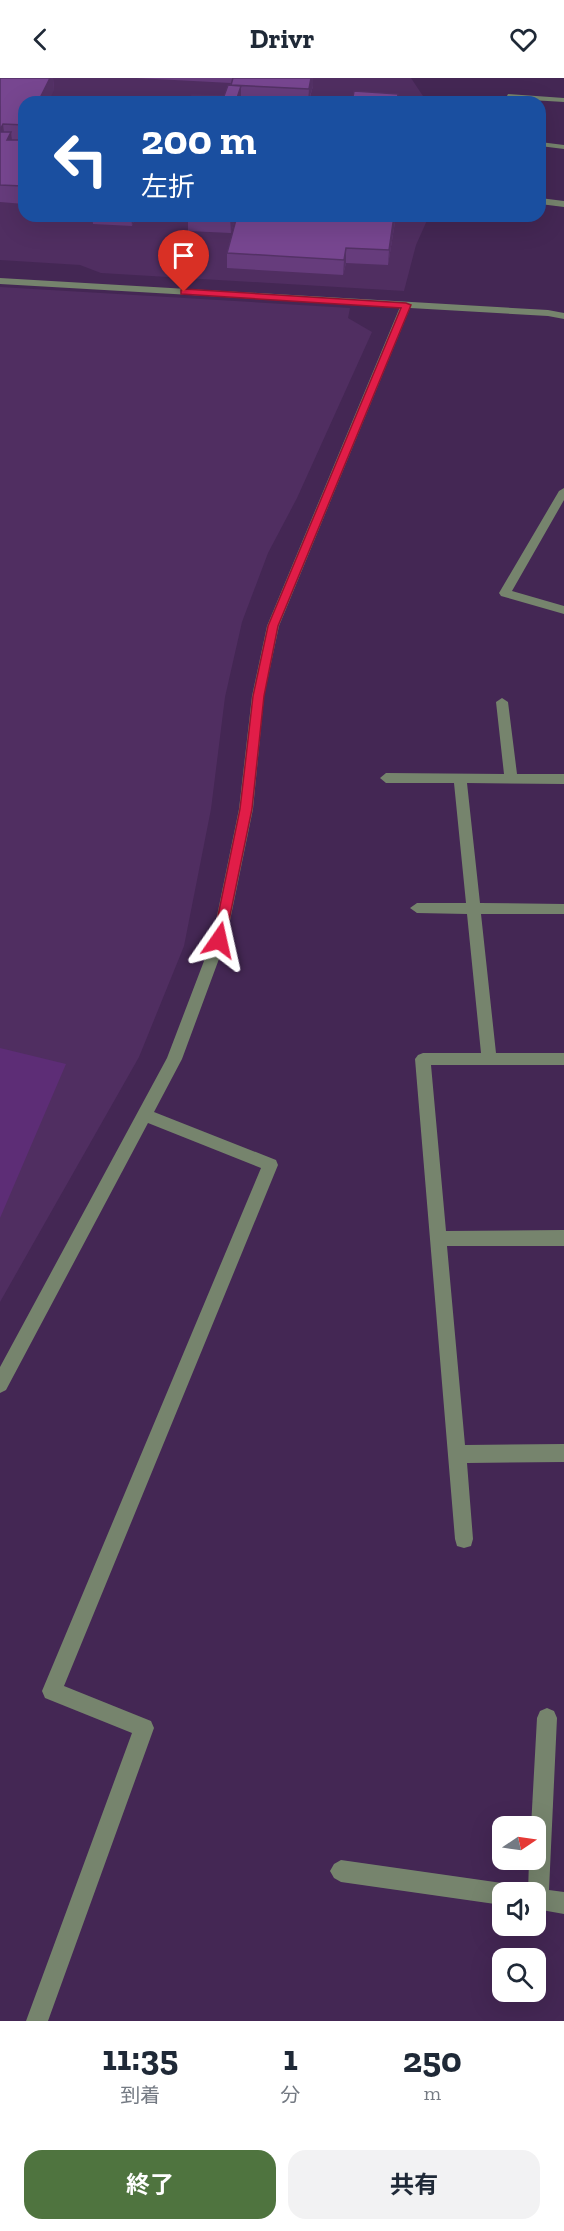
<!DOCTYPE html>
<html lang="ja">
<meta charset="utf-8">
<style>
:root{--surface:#fff;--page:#f2f2f3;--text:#1f2937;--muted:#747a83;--accent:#4f743f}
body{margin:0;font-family:"Zilla Slab","Noto Sans JP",serif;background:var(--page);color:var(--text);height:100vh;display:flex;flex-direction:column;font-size:22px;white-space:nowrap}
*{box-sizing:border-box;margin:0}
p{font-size:20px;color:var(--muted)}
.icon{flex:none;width:33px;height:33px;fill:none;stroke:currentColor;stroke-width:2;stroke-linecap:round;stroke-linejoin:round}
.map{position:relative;height:1943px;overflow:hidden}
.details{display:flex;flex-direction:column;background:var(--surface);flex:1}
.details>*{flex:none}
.guide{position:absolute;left:18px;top:18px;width:528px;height:126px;border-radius:18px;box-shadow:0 6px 24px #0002;background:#1a4fa0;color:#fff;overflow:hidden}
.needle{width:39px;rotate:77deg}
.tools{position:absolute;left:492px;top:1738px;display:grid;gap:12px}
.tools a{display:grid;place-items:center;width:54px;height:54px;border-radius:12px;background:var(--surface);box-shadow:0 6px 24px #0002;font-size:30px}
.pin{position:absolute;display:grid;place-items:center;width:51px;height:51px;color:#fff;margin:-62px -26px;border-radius:50% 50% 50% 0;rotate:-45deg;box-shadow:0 0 6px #0007}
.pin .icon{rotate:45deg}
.me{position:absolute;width:66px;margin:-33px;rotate:11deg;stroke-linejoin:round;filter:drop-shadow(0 0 4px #0008)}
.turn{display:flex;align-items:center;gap:21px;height:126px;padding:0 24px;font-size:27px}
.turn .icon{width:78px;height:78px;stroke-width:2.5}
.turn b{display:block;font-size:42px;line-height:51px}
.eta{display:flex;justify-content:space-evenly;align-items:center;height:102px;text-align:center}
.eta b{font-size:36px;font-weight:700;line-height:42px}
.action{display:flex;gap:12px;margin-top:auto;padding:12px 24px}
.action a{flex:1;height:69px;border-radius:18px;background:var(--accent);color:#fff;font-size:24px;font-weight:700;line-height:69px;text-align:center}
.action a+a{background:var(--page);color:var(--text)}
header{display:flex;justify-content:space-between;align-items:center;height:78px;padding:0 24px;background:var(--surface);font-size:27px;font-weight:700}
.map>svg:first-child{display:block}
.built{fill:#502e61}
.green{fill:#5d2d76}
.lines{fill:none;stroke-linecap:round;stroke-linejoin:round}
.minor{fill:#76846d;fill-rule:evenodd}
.wall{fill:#663c7c}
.shaded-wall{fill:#533165}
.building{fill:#774690;stroke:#533165;stroke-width:1.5}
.route{fill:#e11d48;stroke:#92132f;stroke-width:1.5}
</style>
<header><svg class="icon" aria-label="back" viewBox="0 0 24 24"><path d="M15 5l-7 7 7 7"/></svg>Drivr<svg class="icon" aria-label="heart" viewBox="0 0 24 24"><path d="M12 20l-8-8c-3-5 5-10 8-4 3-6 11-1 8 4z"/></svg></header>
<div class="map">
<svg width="564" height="1943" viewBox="0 0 564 1943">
<rect width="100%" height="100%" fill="#442754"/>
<path class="built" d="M0 0H411L427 24H24V138H429L416 167 404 213 101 195 80 187 0 182Z
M0 209 350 230 348 240 372 254 297 420 268 475 242 544 225 619 211 731 184 868 139 979 0 1224Z"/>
<path class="green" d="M0 970 66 986 0 1140Z"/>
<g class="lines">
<path class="minor" d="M508 16 564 20V24L514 21 512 24H504Z
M540 64 564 67V71L540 68Z
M540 120 564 123V129L540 126Z
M0 200 548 232 564 235V241L548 238 410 230 279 548 264 618 253 731 226 862 182 981 154 1034 276 1082 278 1087 64 1608 151 1643 154 1650 48 1943H26L132 1655 45 1620 42 1613 261 1090 148 1045 6 1312 0 1315V1289L167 980 212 862 239 731 252 618 267 548 400 229 0 206Z
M564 410V422L512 513 564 528V536L501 518 499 515 559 413Z
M502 620 508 624 517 696H564V706L467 705 480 825 564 826V836H481L496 975H564V987H431L446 1153 564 1152V1168H447L465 1367 564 1366V1384L467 1385 473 1461 471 1468 464 1470 457 1468 455 1461 415 981 418 977 423 975H481L467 836 417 835 410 830 417 825H466L454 705H386L380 700 386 695 504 696 496 624Z
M547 1630 554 1633 557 1640 549 1812 564 1814V1836L536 1831V1815H528L529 1782H536V1749H531L537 1640 540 1633Z
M341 1782 502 1805 510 1808 512 1815H502V1827L341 1804 334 1800 330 1793 334 1786Z"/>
</g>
<path class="wall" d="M0 0H53L54 12 24 24V126L0 124Z
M136 0H313V8L309 23 320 24H190L224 18 231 5Z
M92 138H136L132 148 93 146Z
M188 138H236L231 155 188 153Z
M237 138H396L388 187 346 185 343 197 227 190V175Z"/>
<path class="shaded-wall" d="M50 0H53L54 12 49 24H38Z
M311 0H313V8L308 24 309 11Z
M241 8V24L237 20Z
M3 46 5 63 3 70 0 52Z
M11 54 13 72 7 62Z
M24 103V124L22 108Z
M131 138H136L132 148Z
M230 138H236L231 155 230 139Z
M394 138H396L388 187 389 172Z
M346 170V185L343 197 344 182Z"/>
<path class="building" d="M0 0H50L38 24H24V47L3 46 0 52Z
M233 0H311L309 11 231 7Z
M228 7 241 8 237 20 284 23V24H190L192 17 224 18Z
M354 13 398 16 397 24H352Z
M288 22 320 24H288Z
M0 54H11L7 62H24V103L22 108 0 107Z
M237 138H394L389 172 346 170 344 182 227 175Z"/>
<path class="route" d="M184 211 406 225 411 227 278 548 264 618 252 731 225 862 219 868 213 862 240 731 253 618 268 548 401 230 181 216V212Z"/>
</svg>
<div class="tools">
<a><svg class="needle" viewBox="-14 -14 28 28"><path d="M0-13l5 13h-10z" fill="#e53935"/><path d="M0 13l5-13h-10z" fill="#747a83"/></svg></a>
<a><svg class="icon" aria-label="sound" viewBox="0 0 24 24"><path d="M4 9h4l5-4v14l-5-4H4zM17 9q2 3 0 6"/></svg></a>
<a><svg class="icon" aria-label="search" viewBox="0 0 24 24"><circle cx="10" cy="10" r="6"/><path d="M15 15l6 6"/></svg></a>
</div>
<div class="pin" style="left:184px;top:214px;background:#d93025"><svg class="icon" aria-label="arrive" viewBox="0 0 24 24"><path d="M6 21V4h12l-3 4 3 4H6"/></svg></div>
<svg class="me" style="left:219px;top:862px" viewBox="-20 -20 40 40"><path d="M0-17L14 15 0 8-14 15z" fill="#e11d48" stroke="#fff" stroke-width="4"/></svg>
<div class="guide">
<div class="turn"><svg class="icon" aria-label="left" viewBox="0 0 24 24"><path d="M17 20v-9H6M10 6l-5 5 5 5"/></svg><div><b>200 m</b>左折</div></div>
</div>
</div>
<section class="details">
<div class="eta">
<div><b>11:35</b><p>到着</p></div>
<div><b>1</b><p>分</p></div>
<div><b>250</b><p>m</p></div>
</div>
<div class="action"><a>終了</a><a>共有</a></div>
</section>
